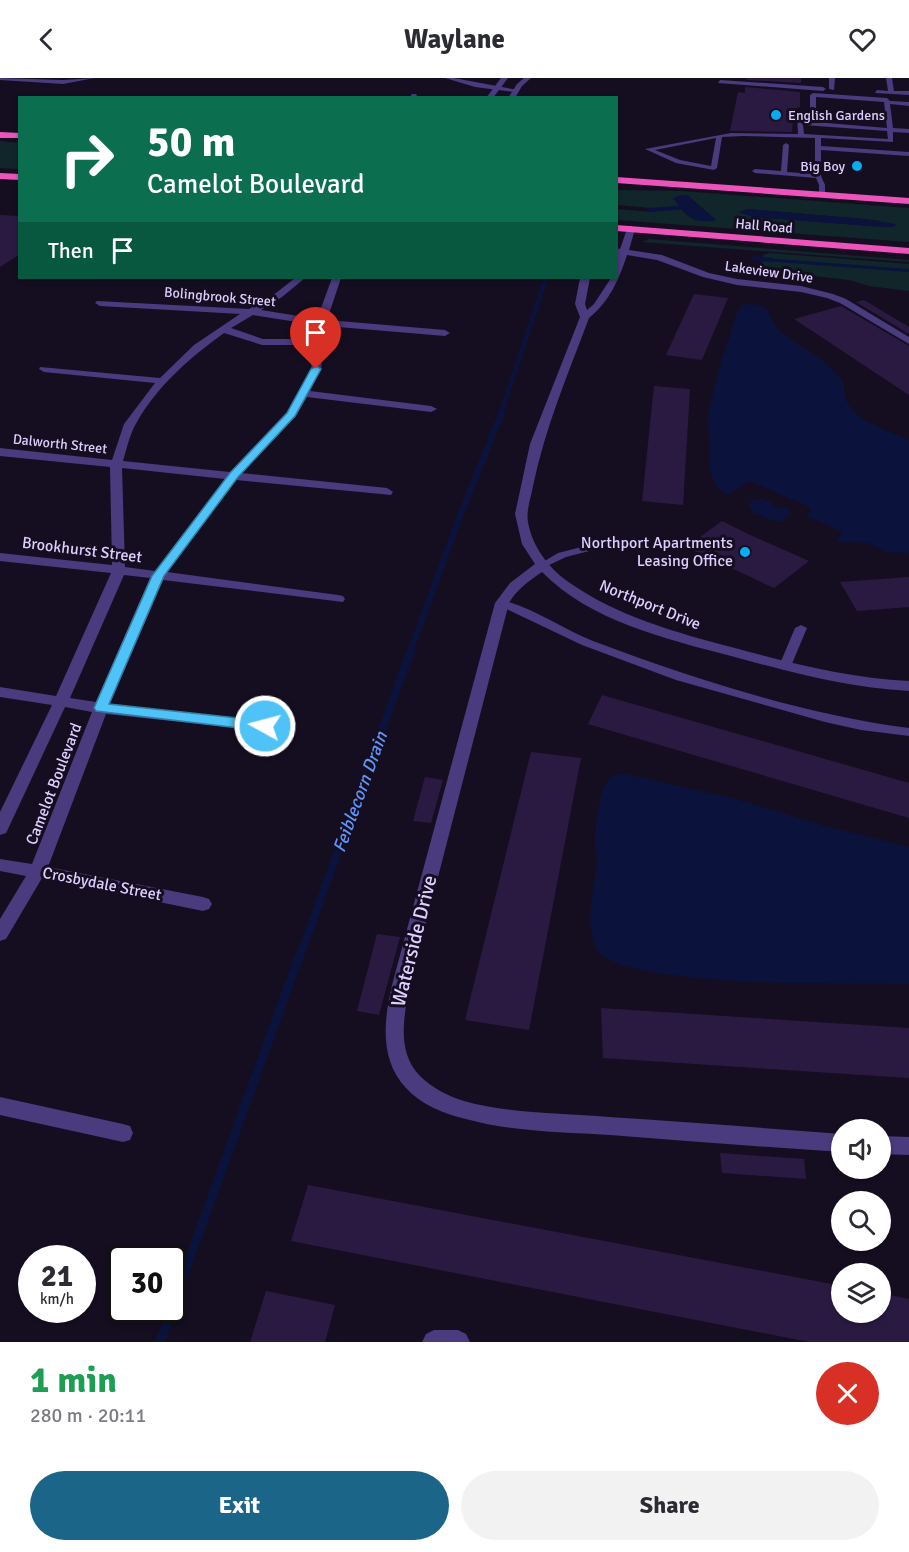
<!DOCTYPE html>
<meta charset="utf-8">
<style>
:root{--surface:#fff;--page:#f2f2f3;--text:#2b2b33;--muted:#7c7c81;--accent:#1b6588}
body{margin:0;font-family:Signika,sans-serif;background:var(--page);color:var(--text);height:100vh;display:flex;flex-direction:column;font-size:22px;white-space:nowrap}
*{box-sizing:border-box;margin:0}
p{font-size:20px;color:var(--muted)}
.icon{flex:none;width:33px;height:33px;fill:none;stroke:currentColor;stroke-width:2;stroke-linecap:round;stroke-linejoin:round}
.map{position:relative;height:1264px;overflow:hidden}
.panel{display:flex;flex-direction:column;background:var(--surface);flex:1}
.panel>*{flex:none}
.top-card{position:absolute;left:18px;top:18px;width:600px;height:183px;border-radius:0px;box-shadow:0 2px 4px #0004;background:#0b6e4f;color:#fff;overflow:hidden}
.fabs{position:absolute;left:831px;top:1041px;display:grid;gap:12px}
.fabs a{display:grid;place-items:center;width:60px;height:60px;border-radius:50%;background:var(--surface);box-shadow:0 2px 4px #0004;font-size:30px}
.speed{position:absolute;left:18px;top:1167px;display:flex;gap:12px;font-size:30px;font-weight:700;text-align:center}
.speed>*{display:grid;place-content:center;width:78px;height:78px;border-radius:50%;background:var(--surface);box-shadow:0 2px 4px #0004;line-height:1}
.speed small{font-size:15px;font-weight:400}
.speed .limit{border:3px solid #111;border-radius:9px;background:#fff;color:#111}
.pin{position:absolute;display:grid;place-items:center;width:51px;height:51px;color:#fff;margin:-62px -26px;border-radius:50% 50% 50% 0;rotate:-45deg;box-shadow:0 0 6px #0007}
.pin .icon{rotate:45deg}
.me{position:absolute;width:66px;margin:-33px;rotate:277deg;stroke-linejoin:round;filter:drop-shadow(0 0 4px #0008)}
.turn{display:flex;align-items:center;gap:21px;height:126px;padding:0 30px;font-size:27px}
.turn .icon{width:78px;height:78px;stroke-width:2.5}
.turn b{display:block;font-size:42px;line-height:51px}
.then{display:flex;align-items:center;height:57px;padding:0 30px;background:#0003;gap:12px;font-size:22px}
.round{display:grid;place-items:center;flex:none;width:63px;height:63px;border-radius:32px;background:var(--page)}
.overview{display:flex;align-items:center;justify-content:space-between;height:102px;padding:0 30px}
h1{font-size:36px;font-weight:800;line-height:45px;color:#1e9e55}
.cta{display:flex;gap:12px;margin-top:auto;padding:12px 30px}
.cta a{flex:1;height:69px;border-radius:36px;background:var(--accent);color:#fff;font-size:24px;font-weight:800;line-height:69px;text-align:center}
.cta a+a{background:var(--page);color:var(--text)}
header{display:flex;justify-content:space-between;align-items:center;height:78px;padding:0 30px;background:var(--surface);font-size:27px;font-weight:800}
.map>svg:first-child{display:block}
.green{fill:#11262b;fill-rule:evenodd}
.water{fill:#0b133d}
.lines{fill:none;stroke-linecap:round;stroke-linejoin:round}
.stream-far4{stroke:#0b133d;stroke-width:4}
.stream-far3{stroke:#0b133d;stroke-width:4.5}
.stream-far2{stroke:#0b133d;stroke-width:6}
.stream-far1{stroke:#0b133d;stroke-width:8}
.stream{stroke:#0b133d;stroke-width:9}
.building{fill:#2a1a41}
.service{fill:#4a3a7e;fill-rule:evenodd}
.minor{fill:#4a3a7e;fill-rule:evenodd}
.trunk{fill:#ec54bc;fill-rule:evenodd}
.route{fill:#4fc3f7;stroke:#337fa1;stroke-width:1.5}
.poi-dot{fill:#07acf1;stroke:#150e21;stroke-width:2}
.labels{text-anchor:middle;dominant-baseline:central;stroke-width:6;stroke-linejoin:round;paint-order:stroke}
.far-poi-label{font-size:14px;fill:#decffe;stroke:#150e21;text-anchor:start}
.far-street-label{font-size:14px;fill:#decffe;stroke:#150e21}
.poi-label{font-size:16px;fill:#decffe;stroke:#150e21;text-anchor:end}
.street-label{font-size:16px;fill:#decffe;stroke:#150e21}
.water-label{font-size:18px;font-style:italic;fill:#6094fa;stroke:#150e21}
.near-street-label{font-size:20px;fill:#decffe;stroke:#150e21}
</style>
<header><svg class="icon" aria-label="back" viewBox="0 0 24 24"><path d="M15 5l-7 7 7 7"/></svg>Waylane<svg class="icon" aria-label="heart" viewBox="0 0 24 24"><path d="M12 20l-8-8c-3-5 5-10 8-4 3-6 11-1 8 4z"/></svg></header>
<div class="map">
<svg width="909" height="1264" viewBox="0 0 909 1264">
<rect width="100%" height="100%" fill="#150e21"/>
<path class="green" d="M0 63 19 65V91L0 90Z
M617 112 680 113 909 130V164L617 142 616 131 652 134V130L617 127ZM687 117 716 142C695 145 688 141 676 124L677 118ZM748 131 864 141 880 143 883 149 754 139Z
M649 161 909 182V184L642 164Z
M770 175 909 186V213L869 208 849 202 769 193 762 189 763 177Z"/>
<path class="water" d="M687 117 716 143C692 145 688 140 673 120Z
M748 131 864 141 896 146 894 149H883L754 139 738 134Z
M765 180 909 191V194L764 183Z
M752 226C775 229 766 240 780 253 803 273 826 278 844 306 841 341 884 350 909 362V475L886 474 869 465 836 463 843 454 807 438 812 430 750 403 727 417 715 407 710 393 708 336 720 287 737 235 742 227Z
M763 421 772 425 773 429 788 430 792 435 788 436 783 443C769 445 764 436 753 435L749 426 753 422Z
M626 696 736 721 825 748 909 769V906C859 905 620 911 597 871 584 846 594 811 597 785 597 778 595 770 595 762 595 749 600 705 613 698 616 696 623 696 626 696Z"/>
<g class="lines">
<path class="stream-far4" d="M649 132 688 129"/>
<path class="stream-far3" d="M754 180 772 182
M501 335 546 200"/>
<path class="stream-far2" d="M410 574 460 438 502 334"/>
<path class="stream-far1" d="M300 878 411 572"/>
<path class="stream" d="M172 1229 300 876
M160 1264 172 1232"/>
</g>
<path class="building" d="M747 0H801V5L746 2Z
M745 9 800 14V29L794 31 792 54 730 53 738 14 745 15Z
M0 137 20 138V176L0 189Z
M694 216 728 220 702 282 666 277Z
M864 222 909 249V256L856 224Z
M841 228 909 268V317L794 241Z
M654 308 690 311 683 427 642 423Z
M722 443 748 456 809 483 774 510 686 469Z
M909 499V529L857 533 840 504Z
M602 617 909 705V740L588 646Z
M531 674 581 680 529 952 465 942Z
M425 699 443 702 431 745 413 743Z
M377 856 400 859 379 937 357 933Z
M601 930 909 950V1000L603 980Z
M720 1075 804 1081 806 1101 722 1095Z
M308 1107 842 1208V1234H880V1215L909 1221V1264H809L291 1163Z
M266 1213 335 1227 325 1264H250Z"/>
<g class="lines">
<path class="service" d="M0 0 63 2 95 0 63 6 0 2Z
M445 0H454L518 12 515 14 475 9Z
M829 0H835L834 12 829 11Z
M886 0H892L894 13H909V17L875 15 877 12 888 13Z
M720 2 823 9 826 11 823 13 718 5Z
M813 15 887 20 890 23 909 24V28L890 26 893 50 909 51V55L893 54V64L821 60V68L909 74V78L821 72V98L825 107V116L822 118 819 116V107L816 100 755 95 752 93 755 91 781 93 783 67 786 65 789 67 787 94 815 96V60L743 58 722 59 717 90 714 92 676 85 645 71 731 55 798 56 797 38 810 33V17ZM816 19 884 24 887 50 803 43V39L816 34ZM803 47 887 53 888 61 804 56ZM716 60 711 88 680 82 655 72Z
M412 16H416L417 17 415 20H409Z
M597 465 601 466 602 468 601 470 566 479 543 490 538 487 558 475Z
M502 522C534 530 563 551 593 563 695 601 801 636 909 650V658L861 652 825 644 676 602 582 567 498 527 497 525Z
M801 547 807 550 791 588 785 592 781 591 779 588 795 550Z"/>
<path class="minor" d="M501 0H508L493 20H486Z
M524 0H531L522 8 515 20H508L517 6Z
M631 148 635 151 629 172 662 177 709 195 737 201 801 208 833 216 846 221 909 259V266L840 225 827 220 801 214 737 207 703 199 657 182 627 177C619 201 610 223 589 240 568 296 545 350 533 408 531 420 526 432 528 444 532 468 548 489 567 503 616 538 677 555 735 570 793 586 849 600 909 603V613C848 610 790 594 731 578 666 561 590 543 542 494 529 503 517 511 509 525L410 907C404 937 396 974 420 998 432 1010 448 1018 464 1023 510 1036 561 1035 609 1039 686 1044 764 1050 842 1056V1074C764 1069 687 1063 610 1057 562 1054 513 1054 466 1041 445 1036 421 1027 406 1010 379 981 384 942 392 907L495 525 510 505 535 486 522 466 515 436 530 366 580 239 575 226 580 200H590L585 226 587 232 594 226 611 200H616V170L620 171 627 151Z
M295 200H305L282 219 261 232 317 241 332 200H341L327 242 445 252 450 255 445 258 326 248 321 291 310 313 431 328 437 331 431 334 307 319 296 338 242 395 387 410 393 414 391 417 236 402 167 494 338 517 343 518 345 521 343 524 163 502 110 626 265 643 273 648 265 653 106 636 48 789 203 819 209 821 212 826 209 831 203 833 42 800 6 861 0 863V841L26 798 0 793V781L32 786 92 634 65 629 8 751 6 755 0 757V734L52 627 0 619V609L56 618 111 495 0 483V475L112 487 110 389 0 378V370L112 382 124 346 155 305 44 294 39 291 40 289 160 300 194 267 240 236 100 228 95 225 97 223 249 231 276 215ZM253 237 316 247 314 261H263L231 250ZM224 255 262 267H313L311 291 287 334 230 394 123 383C127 370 130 355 137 344 157 308 192 278 224 255ZM122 390 225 401 155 493 125 489ZM124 497 150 500 96 624 70 620Z
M0 1019 123 1046 130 1048 133 1055 130 1062 123 1064 0 1037Z
M880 1058 909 1059V1077L880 1076Z
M434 1252H458L466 1256 470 1264H422L426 1256Z"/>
<path class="trunk" d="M0 54 20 55V60H0Z
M0 95 20 96V102L0 101Z
M616 99 909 120V126L616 105Z
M616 147 909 170V176L616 153Z"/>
</g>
<path class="route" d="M316 288 321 291 295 338 238 399 164 498 109 626 265 643 270 645 272 648 270 651 265 653 96 633 94 630 152 498 230 395 287 335 311 291Z"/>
<g class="poi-dot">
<circle cx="776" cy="37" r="6"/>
<circle cx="857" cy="88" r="6"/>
<circle cx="745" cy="474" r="6"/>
</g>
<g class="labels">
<g class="far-poi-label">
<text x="788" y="37">English Gardens</text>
<text x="845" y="88" text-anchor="end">Big Boy</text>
</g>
<g class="far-street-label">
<text transform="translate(764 148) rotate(5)">Hall Road</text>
<text transform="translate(769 194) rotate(8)">Lakeview Drive</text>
<text transform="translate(220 219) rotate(5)">Bolingbrook Street</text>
<text transform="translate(60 366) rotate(6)">Dalworth Street</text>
</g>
<g class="poi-label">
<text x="733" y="465">Northport Apartments<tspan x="733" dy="18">Leasing Office</tspan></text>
</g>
<g class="street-label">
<text transform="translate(82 472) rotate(7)">Brookhurst Street</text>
<text transform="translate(650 527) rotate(22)">Northport Drive</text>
<text transform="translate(54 706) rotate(-69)">Camelot Boulevard</text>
<text transform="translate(102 806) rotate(11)">Crosbydale Street</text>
</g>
<g class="water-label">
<text transform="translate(360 714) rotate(-70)">Feiblecorn Drain</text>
</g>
<g class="near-street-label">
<text transform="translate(414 863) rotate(-76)">Waterside Drive</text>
</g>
</g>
</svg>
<div class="fabs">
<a><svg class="icon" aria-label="sound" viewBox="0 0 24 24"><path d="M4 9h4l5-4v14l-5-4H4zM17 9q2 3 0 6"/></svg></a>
<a><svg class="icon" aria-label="search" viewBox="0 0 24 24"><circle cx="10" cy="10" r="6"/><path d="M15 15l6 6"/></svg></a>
<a><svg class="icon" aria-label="layers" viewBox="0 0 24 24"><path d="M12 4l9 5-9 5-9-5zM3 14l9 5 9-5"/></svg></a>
</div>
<div class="speed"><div>21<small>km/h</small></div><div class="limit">30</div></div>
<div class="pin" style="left:316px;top:291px;background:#d93025"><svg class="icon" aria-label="arrive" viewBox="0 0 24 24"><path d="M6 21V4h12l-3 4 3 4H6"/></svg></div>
<svg class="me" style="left:265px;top:648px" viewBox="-20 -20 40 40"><circle r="17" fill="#4fc3f7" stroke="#fff" stroke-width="3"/><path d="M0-11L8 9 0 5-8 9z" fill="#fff"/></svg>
<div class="top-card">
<div class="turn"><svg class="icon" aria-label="right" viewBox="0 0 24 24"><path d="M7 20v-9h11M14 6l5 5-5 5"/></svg><div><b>50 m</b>Camelot Boulevard</div></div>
<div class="then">Then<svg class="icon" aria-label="arrive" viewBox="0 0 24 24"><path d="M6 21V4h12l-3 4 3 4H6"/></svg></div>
</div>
</div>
<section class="panel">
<div class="overview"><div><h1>1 min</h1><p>280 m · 20:11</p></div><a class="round" style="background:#d93025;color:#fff"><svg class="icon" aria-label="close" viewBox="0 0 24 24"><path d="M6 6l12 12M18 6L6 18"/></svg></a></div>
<div class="cta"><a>Exit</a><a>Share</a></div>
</section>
